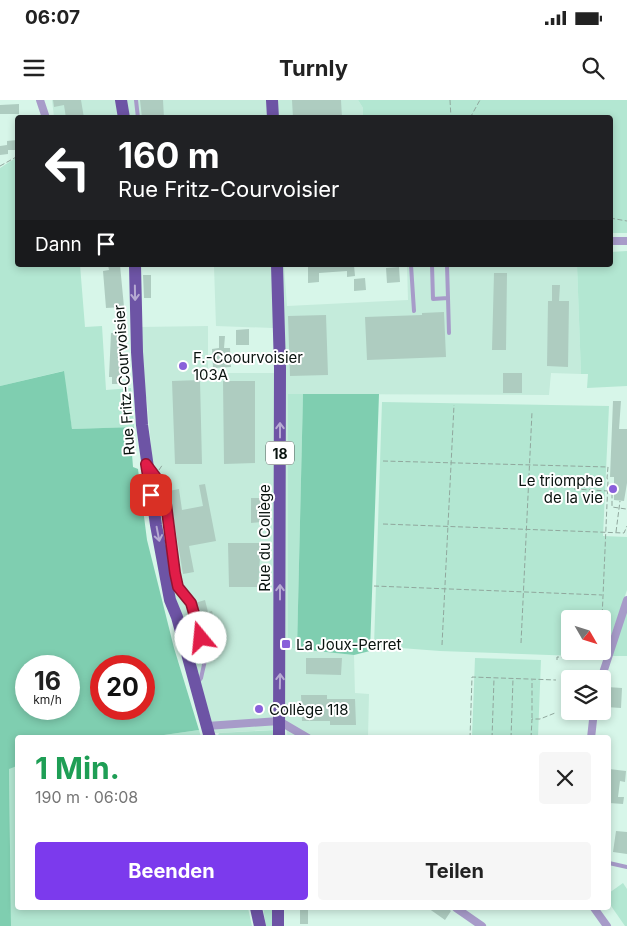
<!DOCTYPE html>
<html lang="de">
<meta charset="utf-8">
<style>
:root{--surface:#fff;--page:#f6f6f6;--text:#222;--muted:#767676;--accent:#7c3aed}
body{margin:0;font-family:Inter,sans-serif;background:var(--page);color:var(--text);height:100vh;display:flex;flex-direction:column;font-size:19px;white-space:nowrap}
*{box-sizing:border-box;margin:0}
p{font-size:16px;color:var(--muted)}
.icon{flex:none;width:28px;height:28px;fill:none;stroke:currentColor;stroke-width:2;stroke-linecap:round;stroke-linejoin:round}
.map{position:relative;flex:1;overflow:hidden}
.panel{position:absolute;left:15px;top:635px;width:596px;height:175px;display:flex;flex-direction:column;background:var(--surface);border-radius:5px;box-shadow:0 2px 8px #0003}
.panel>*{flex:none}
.guide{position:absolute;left:15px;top:15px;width:598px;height:152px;border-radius:5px;box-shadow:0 2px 8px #0003;background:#202124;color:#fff;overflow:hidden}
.needle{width:32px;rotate:129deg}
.buttons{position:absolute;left:561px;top:510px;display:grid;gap:10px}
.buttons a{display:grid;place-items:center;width:50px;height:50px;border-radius:5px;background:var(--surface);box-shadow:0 2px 8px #0003;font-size:25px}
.speed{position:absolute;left:15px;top:555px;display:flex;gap:10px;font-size:25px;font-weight:700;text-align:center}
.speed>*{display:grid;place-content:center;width:65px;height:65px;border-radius:50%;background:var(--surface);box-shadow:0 2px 8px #0003;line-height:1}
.speed small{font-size:12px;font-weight:400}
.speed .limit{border:8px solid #d22;background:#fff;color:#111}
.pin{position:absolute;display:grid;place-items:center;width:42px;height:42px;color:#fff;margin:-21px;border-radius:10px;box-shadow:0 2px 8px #0006}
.me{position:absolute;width:55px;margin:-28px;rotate:343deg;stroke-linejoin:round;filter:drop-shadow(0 0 4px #0008)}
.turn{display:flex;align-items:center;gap:18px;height:105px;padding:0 20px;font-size:22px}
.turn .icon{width:65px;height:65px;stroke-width:2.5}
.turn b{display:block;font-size:35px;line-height:42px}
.then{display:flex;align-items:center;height:48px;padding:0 20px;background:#0003;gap:10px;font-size:19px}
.round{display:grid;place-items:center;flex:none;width:52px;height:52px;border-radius:5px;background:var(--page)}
.overview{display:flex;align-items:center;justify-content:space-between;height:85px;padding:0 20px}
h1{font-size:30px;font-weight:700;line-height:38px;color:#1e9e55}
.cta{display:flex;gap:10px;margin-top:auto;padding:10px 20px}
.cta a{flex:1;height:58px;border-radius:5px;background:var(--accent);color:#fff;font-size:20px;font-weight:700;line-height:58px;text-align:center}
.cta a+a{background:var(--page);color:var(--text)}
.status{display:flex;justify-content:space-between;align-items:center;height:35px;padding:0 25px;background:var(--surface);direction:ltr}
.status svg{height:14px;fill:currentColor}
header{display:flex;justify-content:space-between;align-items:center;height:65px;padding:0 20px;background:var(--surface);font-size:22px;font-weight:700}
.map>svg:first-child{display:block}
.built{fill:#c4ebdb}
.green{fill:#b3e7d2;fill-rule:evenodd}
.forest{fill:#7fceb0;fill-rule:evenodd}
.building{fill:#aeccc0}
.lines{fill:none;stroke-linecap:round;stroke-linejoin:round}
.path{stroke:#90a79d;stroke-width:1;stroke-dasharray:5 2.5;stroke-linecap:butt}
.service{stroke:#a79bc9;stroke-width:4}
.minor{stroke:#a79bc9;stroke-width:8}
.primary{stroke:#6d54a5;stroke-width:12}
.oneway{stroke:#b6aad2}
.route-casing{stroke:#92132f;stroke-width:12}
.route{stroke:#e11d48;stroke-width:9}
.poi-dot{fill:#895fda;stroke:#fff;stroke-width:2}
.labels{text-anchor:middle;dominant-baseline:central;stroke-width:4;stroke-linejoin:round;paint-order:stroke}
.shield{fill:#fff;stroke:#525956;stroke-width:1}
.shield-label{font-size:14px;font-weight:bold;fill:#08120e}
.poi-label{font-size:15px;fill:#08120e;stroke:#fff;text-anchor:start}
.street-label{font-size:15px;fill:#08120e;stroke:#fff}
</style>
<div class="status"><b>06:07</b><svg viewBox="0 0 49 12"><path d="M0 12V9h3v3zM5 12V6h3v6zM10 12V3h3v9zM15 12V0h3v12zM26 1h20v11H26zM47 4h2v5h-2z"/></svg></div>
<header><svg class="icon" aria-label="menu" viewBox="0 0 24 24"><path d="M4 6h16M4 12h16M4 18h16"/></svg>Turnly<svg class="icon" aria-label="search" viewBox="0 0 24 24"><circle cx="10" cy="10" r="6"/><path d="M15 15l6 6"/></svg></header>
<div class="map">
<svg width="627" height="826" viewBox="0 0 627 826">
<rect width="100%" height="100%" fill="#d7f6e9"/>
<path class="built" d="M52 0H358L363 8V17H54Z
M139 165H284L287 206 408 200 407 165H577L581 274 551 273 549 295 288 294V548L354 555 355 593 369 594 368 637H288L286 629 215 633 171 486 154 380 147 301 143 287 139 227 208 226V273H275L273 228 216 226 214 166Z"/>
<path class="green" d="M358 0H627V133H613L610 128V18L363 17V8Z
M17 57 18 165H80L85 227 102 226 106 290 131 288 134 327 72 329 63 271 0 286V68Z
M627 151V286L587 288 588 274H581L577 165H610V152Z
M288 294H303L297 549 288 548Z
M382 302 609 306 603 436 627 437V490L604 557 440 551 374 546ZM570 519H602V551H570Z
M627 507V556H611Z
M475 558 541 560 538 637H472Z
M199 630 201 637 143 638Z
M275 630V637L217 638 219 633Z
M17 666 18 808H248L252 826H11L9 668Z
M623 783 627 789V826H625L609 803V793Z
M263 808H274L273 826H266Z"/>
<path class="forest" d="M64 271 72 329 134 327 135 347 132 354 133 367 138 369 147 440 174 548 199 630 143 638H18L17 666 9 669 11 826H0V286ZM26 566H69V609H26ZM101 566H144V609H101Z
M303 294H379L370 551 354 555 297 549Z"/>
<path class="building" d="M53 0H81L84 18H66L64 5 54 7Z
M140 0H163L164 18H142Z
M292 0H341L342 18H293Z
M19 4V14H0V5Z
M17 40V50H8V54L0 55V46L7 45V41Z
M108 165H120L124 207 106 208 103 171 109 170Z
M308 165H354L355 176 347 177V171L319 173V182L308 183Z
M399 167 400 182 387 183 386 168Z
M494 173H507L506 250H492Z
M143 175H151V198H144Z
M365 178 366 190 354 191V179Z
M552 185H560L559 201H569L568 267 547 266 548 201H552Z
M444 212 446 257 367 260 365 217 422 215V213Z
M326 215 328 275 290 276 288 216Z
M249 229V245H236V230Z
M111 233H120L121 277H119V284H112V277H109Z
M219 236H225L224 248H230L231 267 213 268 212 249 219 248Z
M503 273H522V293H503Z
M200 280 202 364H175L172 281Z
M223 281H255V363L224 364Z
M613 301H621L619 329H627V383L624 401 614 400V377H610Z
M205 384 216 441 189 446 194 472 183 474 169 391 179 389 182 410 203 406 199 385Z
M251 398H271L270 421 251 423Z
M228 443H261L258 487H229Z
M205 500 208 512 212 511 217 530 212 531 217 549 210 551 200 515H198L195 503Z
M306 558H342L341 575 306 574Z
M607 587 622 588 621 608 606 607Z
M301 595H327V599H355L356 625H330V621H302Z
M609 669 626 671 625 682 620 681 618 697H624L623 704 609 703Z
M616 731 627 732V754L613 752Z
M428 808H448L451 811 445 820Z
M300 809H308V824H300Z"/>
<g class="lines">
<path class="path" d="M450 0 451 18
M470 18 480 0
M0 66 18 56
M610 118 627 121
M383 361 608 367 607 378 608 381 602 519
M159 370 163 364
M574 389 608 391
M608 389 612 390V407L626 409 627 407
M383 424 624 433 627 426
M616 432 620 401
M374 486 602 495
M521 543 532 312
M442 545 454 305
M557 560V557L600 558
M532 618V580
M470 638 472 577 556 580
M492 638 494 579
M511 638 513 579
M531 638 532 619H540L555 613"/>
<path class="service" d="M136 0 138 18
M411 165 414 211
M432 165 433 199 448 198 447 165
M448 198 449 233
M154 374 164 388 175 473 168 475
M175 473 179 487 191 503 206 556 201 578 198 582
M609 763 627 767"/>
<path class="minor" d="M40 0 46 18
M610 141H627
M601 579 627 500
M207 626 279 621 308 638
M591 638 594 611
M456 808 482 826
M594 808 607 826"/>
<path class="primary" d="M121 0 124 18
M272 0 273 18
M135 165 137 252 142 325 156 425 170 500 177 517 210 638
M277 165 280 268 279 638
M256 808 260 826
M278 826V808"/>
</g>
<defs><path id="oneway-shaft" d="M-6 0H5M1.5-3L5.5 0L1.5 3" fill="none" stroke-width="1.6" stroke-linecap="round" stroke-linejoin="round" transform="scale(1.25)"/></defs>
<g class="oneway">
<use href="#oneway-shaft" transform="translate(135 193) rotate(89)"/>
<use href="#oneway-shaft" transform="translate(280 330) rotate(-90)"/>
<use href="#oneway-shaft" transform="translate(158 434) rotate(79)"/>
<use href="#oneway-shaft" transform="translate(280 492) rotate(-90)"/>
<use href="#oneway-shaft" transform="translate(280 581) rotate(-89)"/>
</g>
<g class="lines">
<g class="route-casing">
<path id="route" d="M151 395 146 364 164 388 175 473 178 487 191 503 201 538"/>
</g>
<use href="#route" class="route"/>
</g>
<g class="poi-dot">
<circle cx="183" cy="266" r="5"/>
<circle cx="613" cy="389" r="5"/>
<rect x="281" y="539" width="10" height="10" rx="2.5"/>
<circle cx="259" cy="609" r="5"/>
</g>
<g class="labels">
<rect class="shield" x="266" y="341.5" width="28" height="23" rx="4"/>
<g class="shield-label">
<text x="280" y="353">18</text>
</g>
<g class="poi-label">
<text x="193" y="257">F.-Coourvoisier<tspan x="193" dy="17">103A</tspan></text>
<text x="603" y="380" text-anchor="end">Le triomphe<tspan x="603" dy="17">de la vie</tspan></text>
<text x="296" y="544">La Joux-Perret</text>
<text x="269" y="609">Collège 118</text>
</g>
<g class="street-label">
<text transform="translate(124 280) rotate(-94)">Rue Fritz-Courvoisier</text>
<text transform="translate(264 438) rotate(-90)">Rue du Collège</text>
</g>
</g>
</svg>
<div class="buttons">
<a><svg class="needle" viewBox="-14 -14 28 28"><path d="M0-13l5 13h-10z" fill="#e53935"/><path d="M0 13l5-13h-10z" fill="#767676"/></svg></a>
<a><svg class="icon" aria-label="layers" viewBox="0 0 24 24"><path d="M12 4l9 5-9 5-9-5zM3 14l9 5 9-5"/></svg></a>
</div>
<div class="speed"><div>16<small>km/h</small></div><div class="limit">20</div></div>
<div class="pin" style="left:151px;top:395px;background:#d93025"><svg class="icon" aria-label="arrive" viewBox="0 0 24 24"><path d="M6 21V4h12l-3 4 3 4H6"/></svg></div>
<svg class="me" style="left:201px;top:538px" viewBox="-20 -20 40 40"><circle r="19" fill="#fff"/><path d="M0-13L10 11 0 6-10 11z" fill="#e11d48"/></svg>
<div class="guide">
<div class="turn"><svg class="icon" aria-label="left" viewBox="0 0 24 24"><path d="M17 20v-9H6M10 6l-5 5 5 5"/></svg><div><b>160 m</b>Rue Fritz-Courvoisier</div></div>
<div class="then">Dann<svg class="icon" aria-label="arrive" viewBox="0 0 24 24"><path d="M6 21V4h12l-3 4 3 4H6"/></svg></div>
</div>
<section class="panel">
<div class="overview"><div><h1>1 Min.</h1><p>190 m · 06:08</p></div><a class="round"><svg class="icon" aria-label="close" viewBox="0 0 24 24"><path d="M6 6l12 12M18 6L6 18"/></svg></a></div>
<div class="cta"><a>Beenden</a><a>Teilen</a></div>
</section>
</div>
